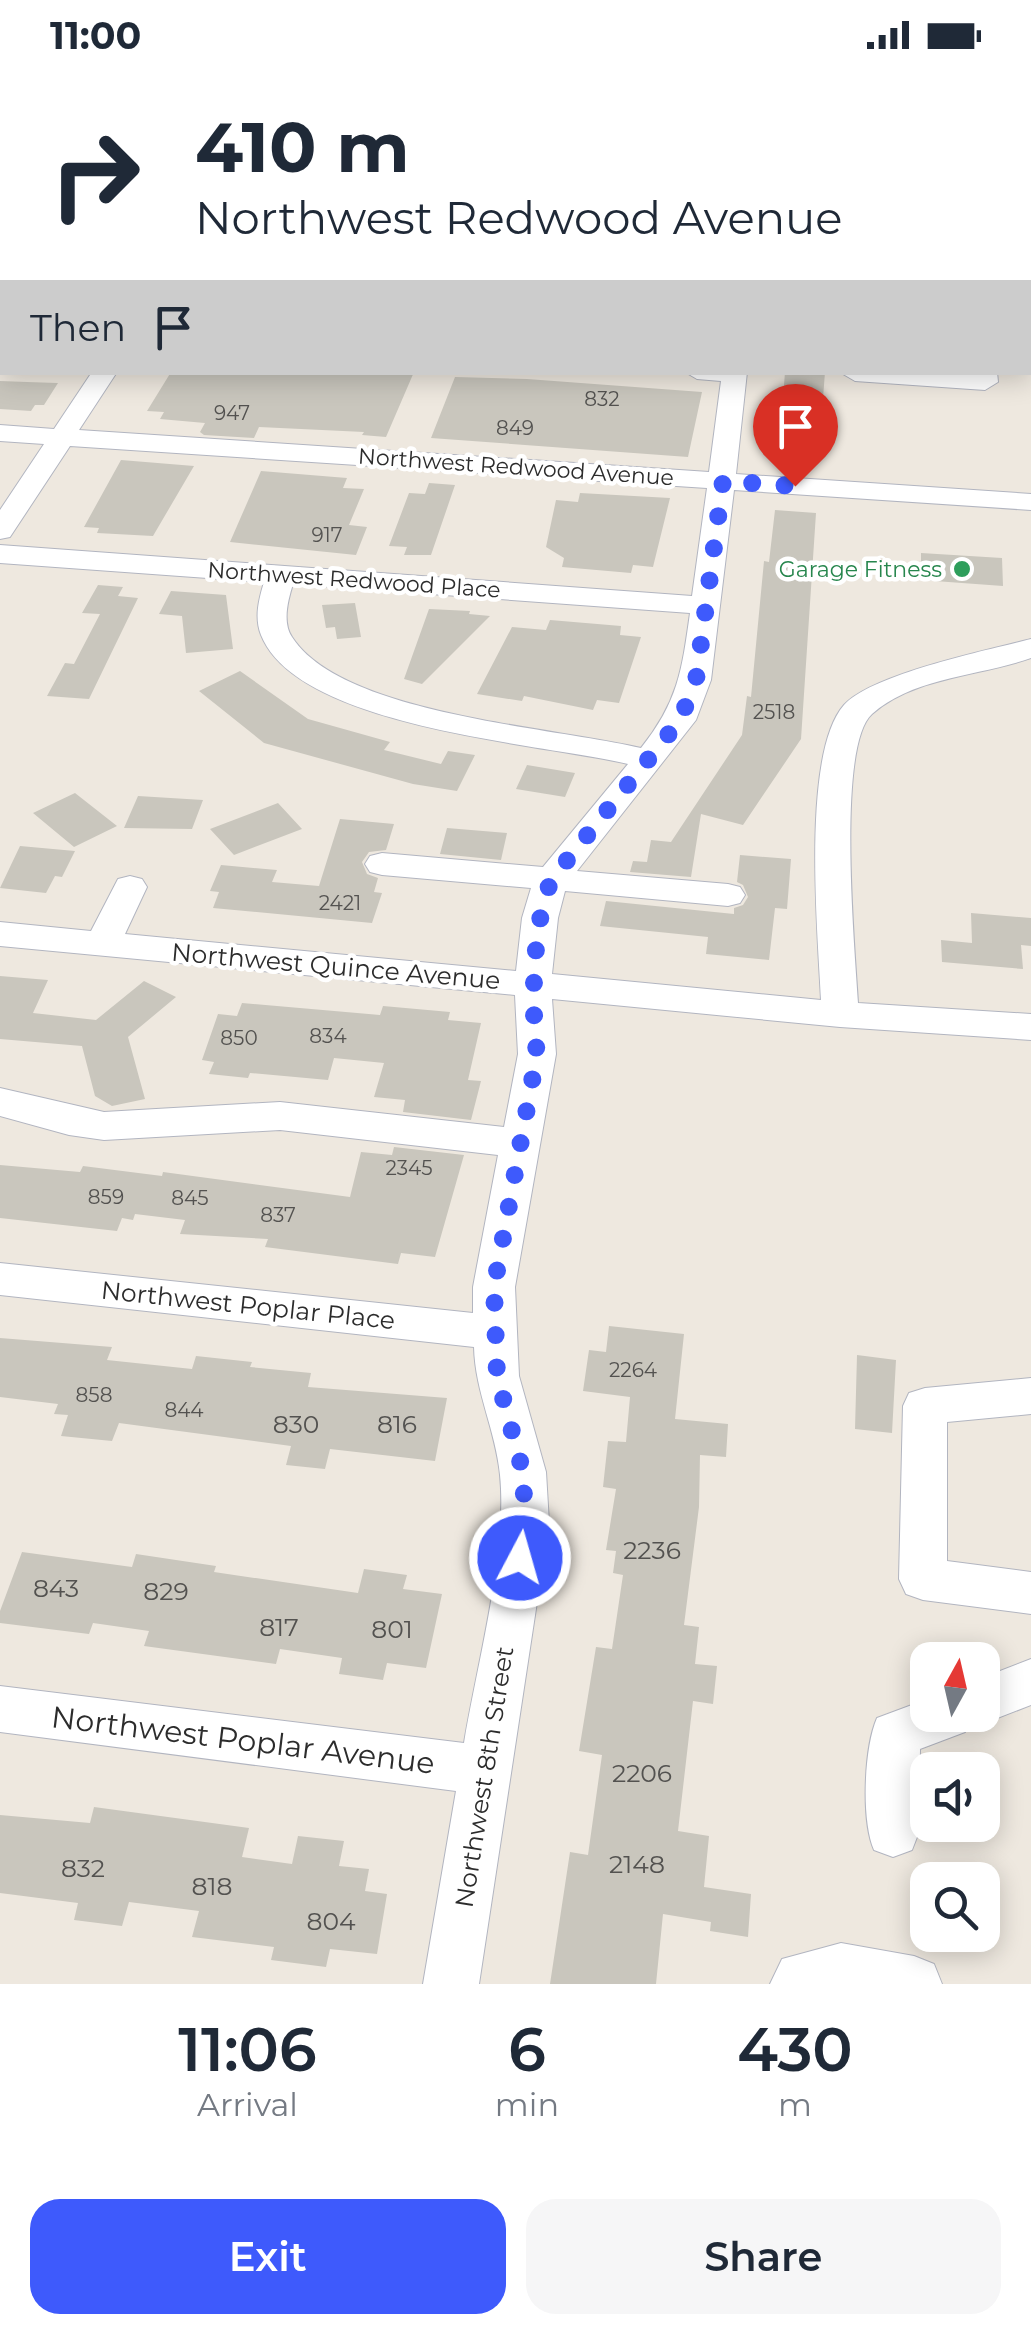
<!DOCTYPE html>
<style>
:root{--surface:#fff;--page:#f6f6f7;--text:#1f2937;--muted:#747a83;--accent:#3e5afc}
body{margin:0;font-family:Montserrat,sans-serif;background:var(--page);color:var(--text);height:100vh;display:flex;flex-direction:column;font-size:38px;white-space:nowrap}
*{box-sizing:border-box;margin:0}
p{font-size:32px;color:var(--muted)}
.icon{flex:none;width:55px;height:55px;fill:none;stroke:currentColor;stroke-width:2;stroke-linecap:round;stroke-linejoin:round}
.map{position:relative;height:1914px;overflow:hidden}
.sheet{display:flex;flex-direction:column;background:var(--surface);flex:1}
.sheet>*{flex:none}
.top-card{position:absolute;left:0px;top:0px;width:1032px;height:305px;box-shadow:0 5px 25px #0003;background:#fff;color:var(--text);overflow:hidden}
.needle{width:65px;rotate:8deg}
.fabs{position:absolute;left:910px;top:1572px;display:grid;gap:20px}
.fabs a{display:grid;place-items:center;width:90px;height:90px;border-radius:20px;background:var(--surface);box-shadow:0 5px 25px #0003;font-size:50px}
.pin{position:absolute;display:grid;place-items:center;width:85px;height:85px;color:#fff;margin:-102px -42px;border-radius:50% 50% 50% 0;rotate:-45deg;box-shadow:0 0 10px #0007}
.pin .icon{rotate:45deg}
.me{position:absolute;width:110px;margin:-55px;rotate:6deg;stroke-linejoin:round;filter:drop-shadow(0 0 8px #0008)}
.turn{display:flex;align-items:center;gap:35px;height:210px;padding:0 30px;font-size:45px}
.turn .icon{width:130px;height:130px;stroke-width:2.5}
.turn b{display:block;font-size:70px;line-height:85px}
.then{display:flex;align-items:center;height:95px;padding:0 30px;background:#0003;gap:20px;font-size:38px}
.eta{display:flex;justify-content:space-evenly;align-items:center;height:170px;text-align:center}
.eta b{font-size:60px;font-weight:600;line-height:70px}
.button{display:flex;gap:20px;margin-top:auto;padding:20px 30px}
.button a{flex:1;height:115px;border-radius:30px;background:var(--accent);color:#fff;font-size:40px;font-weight:600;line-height:115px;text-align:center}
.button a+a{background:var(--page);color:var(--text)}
.status{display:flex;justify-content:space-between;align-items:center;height:70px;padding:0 50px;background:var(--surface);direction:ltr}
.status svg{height:28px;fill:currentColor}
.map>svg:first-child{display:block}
.building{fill:#c9c6bd}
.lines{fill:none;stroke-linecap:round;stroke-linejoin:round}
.minor-casing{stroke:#b2b5c0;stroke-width:2}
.minor{fill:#fff;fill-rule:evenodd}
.route{stroke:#3e5afc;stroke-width:18;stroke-dasharray:0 32.4}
.leisure-dot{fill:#2e9e5b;stroke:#fff;stroke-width:4}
.labels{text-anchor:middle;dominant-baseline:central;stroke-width:9;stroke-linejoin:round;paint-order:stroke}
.number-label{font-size:20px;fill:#535250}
.far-street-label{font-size:22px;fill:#2c2c2c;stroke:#fff}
.far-leisure-label{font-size:22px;fill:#27864d;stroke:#fff;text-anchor:end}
.street-label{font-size:25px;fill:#2c2c2c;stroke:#fff}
.near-number-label{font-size:25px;fill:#535250}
.near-street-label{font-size:30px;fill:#2c2c2c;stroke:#fff}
</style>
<div class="status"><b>11:00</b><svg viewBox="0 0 49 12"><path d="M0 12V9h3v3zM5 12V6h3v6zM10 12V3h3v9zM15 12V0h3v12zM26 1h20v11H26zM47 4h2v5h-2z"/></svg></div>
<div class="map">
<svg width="1031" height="1914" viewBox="0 0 1031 1914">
<rect width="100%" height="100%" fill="#eee8df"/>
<path class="building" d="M171 302 387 304 414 302 386 367 362 365 364 362 259 357 254 368 204 365 200 362 205 353 160 349 164 342 147 341Z
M785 302H825L818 394 778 392Z
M455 307 527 309 702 322 688 387 431 368Z
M0 311 27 312 58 313 44 335H35L31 341 0 339Z
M121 390 194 396 153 466 97 463 99 458 84 457Z
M261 401 347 408 343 418 364 419 349 455 367 457 356 485 230 472Z
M429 413 455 415 431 485H404L407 477 389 476 409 423 425 424Z
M580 423 670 428 653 497 633 495 631 503 562 497 564 488 546 477 556 430 578 432Z
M775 440 816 443 801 669 743 755 701 744 691 807 630 802 633 791 647 792 651 770 671 772 742 665 747 626 751 627 764 491 769 492Z
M921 483 1002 488 1003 516 921 510Z
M98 515 123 517 118 526 138 528 89 629 47 626 65 593 74 594 100 544 82 543Z
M171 521 226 525 233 579 186 583 182 546 159 544Z
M355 533 361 567 337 569 335 557 326 558 322 535Z
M429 539 470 541 469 544 490 546 422 614 404 609Z
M550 550 621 556 620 565 641 567 619 633 597 630 593 640 524 626 522 631 477 624 512 557 546 560Z
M240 601 308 649 390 672 384 680 441 694 448 681 475 685 457 721 413 714 264 673 199 621Z
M527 695 575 703 565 727 516 719Z
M75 723 117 756 74 777 33 743Z
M138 726 203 730 192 759 124 758Z
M278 733 302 759 234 785 210 759Z
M340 749 394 754 386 780 369 782 362 792 367 804 378 808 374 822 382 823 372 853 213 838 219 822 210 821 221 795 277 800 272 812 319 816Z
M447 758 507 763 501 790 440 784Z
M20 776 75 781 62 807 55 806 46 823 0 818Z
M740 785 791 789 787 839 775 838 769 890 706 884 708 867 600 856 606 831 734 844V838L743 835 748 827 743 815 737 812Z
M971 843 1031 848V876L1021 875 1023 899 942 892 941 870 972 873Z
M0 906 48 910 33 943 96 950 144 911 176 927 128 967 145 1029 112 1036 95 1026 82 976 0 969Z
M242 933 380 945 383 936 450 942 448 950 481 953 468 1010 481 1011 471 1050 403 1042 405 1030 374 1027 384 993 334 988 328 1010 250 1003 248 1008 209 1004 214 992 202 990 218 944 237 946Z
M394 1077 464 1085 435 1187 401 1183 398 1194 265 1177 268 1169 180 1164 185 1150 135 1144 133 1150 122 1148 117 1161 0 1148V1095L80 1102 83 1096 162 1106 163 1102 350 1127 361 1082 392 1085Z
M609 1256 684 1264 675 1349 728 1354 726 1387 700 1385 699 1437 684 1555 699 1557 695 1594 717 1596 713 1634 693 1631 678 1761 709 1766 704 1817 751 1824 748 1867 710 1861 711 1852 663 1844 656 1914H550L570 1782 588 1785 602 1685 579 1681 596 1577 612 1579 623 1505 613 1503 616 1481 606 1480 616 1419 603 1417 608 1371 626 1372 630 1327 583 1321 589 1280 606 1282Z
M0 1268 112 1277 107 1290 192 1299 196 1286 252 1292 250 1297 311 1303 308 1317 447 1328 435 1391 330 1379 325 1399 286 1395 291 1376 119 1353 112 1371 61 1366 68 1345 54 1344 58 1334 0 1327Z
M857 1285 896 1290 892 1363 855 1359Z
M22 1482 132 1497 136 1484 216 1496 214 1502 358 1523 364 1499 407 1505 403 1519 442 1524 426 1598 387 1593 383 1610 339 1604 342 1588 280 1579 276 1594 144 1576 149 1561 93 1553 89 1564 0 1553V1541Z
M94 1737 249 1758 242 1787 292 1794 298 1766 344 1771 339 1796 369 1799 365 1821 387 1824 377 1884 330 1879 326 1897 271 1890 274 1877 192 1867 199 1841 129 1832 122 1856 74 1850 78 1833 0 1823V1745L90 1753Z"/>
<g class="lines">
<g class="minor-casing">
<path id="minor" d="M251 0H328L330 2H253Z
M594 0H614V2H595Z
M821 0H841V2H822Z
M954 0H974V2H955Z
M1030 30H1031V42H1030Z
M0 64H2V76H0Z
M0 111H2V123H0Z
M0 164H2V178H0Z
M1030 223H1031V237H1030Z
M0 233H2V247H0Z
M1030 282H1031V296H1030Z
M92 302H117L79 360 709 402 721 311 697 309 685 302H747L736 404 1031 424V440L734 420 711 610 696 650 577 801 728 814 740 817 745 825 740 833 728 836 565 821 558 848 552 904 821 930C818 864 801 684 844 635 872 604 988 580 1031 569V588C981 606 913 607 872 644 836 676 855 881 858 933L1031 944V970L840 957 552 929 556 984 515 1217 519 1306 546 1402 549 1453 479 1914H423L456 1721 0 1662V1616L464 1673C477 1594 508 1482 500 1405 496 1361 475 1322 474 1277L0 1225V1193L473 1243V1217L498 1085 280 1060 104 1070 69 1065 0 1046V1018L104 1042 280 1032 504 1057 518 984 515 925 0 876V852L91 861 118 809 130 806 142 809 147 817 125 864 516 901 522 848 531 818 382 805 370 802 365 794 370 786 382 783 543 797 628 694C540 673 298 658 261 565 254 547 259 529 264 512L0 493V475L692 526 707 418 70 376 10 467 0 469V440L44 374 0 371V355L54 359ZM293 514 690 543C682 600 678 632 641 678 554 657 342 645 292 567 282 552 288 530 293 514Z
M997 302 998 312 985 320 855 311 843 304Z
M1031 1308V1344L947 1352V1491L1031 1502V1544L923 1530 906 1524 899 1509 903 1336 909 1323 925 1318Z
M1031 1589V1635L982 1654 970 1650 965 1662 920 1679 919 1762 912 1780 893 1787 874 1780C861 1750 864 1678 877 1648L928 1629V1645H982V1608Z
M841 1873 914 1886 934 1894 942 1914H770L782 1889Z"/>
</g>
<use href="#minor" class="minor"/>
</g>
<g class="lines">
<path class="route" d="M520 1488 525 1452 523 1402 497 1306 494 1217 537 984C531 937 532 852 552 809L680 650 696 610 723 411 795 416"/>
</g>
<circle class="leisure-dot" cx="962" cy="499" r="10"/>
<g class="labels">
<g class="number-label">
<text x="602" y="329">832</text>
<text x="232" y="343">947</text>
<text x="515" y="358">849</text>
<text x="327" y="465">917</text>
<text x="774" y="642">2518</text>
<text x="340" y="833">2421</text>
<text x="328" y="966">834</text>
<text x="239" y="968">850</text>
<text x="409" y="1098">2345</text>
<text x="106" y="1127">859</text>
<text x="190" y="1128">845</text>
<text x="278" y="1145">837</text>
<text x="633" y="1300">2264</text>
<text x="94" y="1325">858</text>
<text x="184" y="1340">844</text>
</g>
<g class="far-street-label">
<text transform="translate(516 397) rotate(4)">Northwest Redwood Avenue</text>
<text transform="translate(354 510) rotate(4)">Northwest Redwood Place</text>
</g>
<g class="far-leisure-label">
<text x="942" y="499">Garage Fitness</text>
</g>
<g class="street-label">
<text transform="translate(336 896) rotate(5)">Northwest Quince Avenue</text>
<text transform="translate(248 1235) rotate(6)">Northwest Poplar Place</text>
<text transform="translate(484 1707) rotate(-81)">Northwest 8th Street</text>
</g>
<g class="near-number-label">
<text x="296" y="1354">830</text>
<text x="397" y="1354">816</text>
<text x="652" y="1480">2236</text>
<text x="56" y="1518">843</text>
<text x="166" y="1521">829</text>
<text x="279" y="1557">817</text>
<text x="392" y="1559">801</text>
<text x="642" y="1703">2206</text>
<text x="637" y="1794">2148</text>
<text x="83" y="1798">832</text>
<text x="212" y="1816">818</text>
<text x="331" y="1851">804</text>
</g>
<g class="near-street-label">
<text transform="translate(243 1670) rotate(7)">Northwest Poplar Avenue</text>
</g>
</g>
</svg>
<div class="fabs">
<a><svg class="needle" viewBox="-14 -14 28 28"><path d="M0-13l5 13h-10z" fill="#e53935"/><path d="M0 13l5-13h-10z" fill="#747a83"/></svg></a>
<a><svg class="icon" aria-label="sound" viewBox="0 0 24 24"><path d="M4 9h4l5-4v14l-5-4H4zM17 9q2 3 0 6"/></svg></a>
<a><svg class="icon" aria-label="search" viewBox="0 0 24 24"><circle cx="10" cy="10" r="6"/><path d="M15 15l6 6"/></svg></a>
</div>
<div class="pin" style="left:795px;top:416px;background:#d93025"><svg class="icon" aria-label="arrive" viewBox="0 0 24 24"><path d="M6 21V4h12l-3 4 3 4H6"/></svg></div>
<svg class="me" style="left:520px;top:1488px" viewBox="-20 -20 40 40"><circle r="17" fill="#3e5afc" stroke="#fff" stroke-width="3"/><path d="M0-11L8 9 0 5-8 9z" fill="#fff"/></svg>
<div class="top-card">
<div class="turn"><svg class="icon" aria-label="right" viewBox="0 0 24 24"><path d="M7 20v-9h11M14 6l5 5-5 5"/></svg><div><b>410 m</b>Northwest Redwood Avenue</div></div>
<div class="then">Then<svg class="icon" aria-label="arrive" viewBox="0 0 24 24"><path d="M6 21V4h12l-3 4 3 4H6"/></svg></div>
</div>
</div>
<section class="sheet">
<div class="eta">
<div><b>11:06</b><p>Arrival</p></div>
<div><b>6</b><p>min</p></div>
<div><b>430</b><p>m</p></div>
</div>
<div class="button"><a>Exit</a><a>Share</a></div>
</section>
